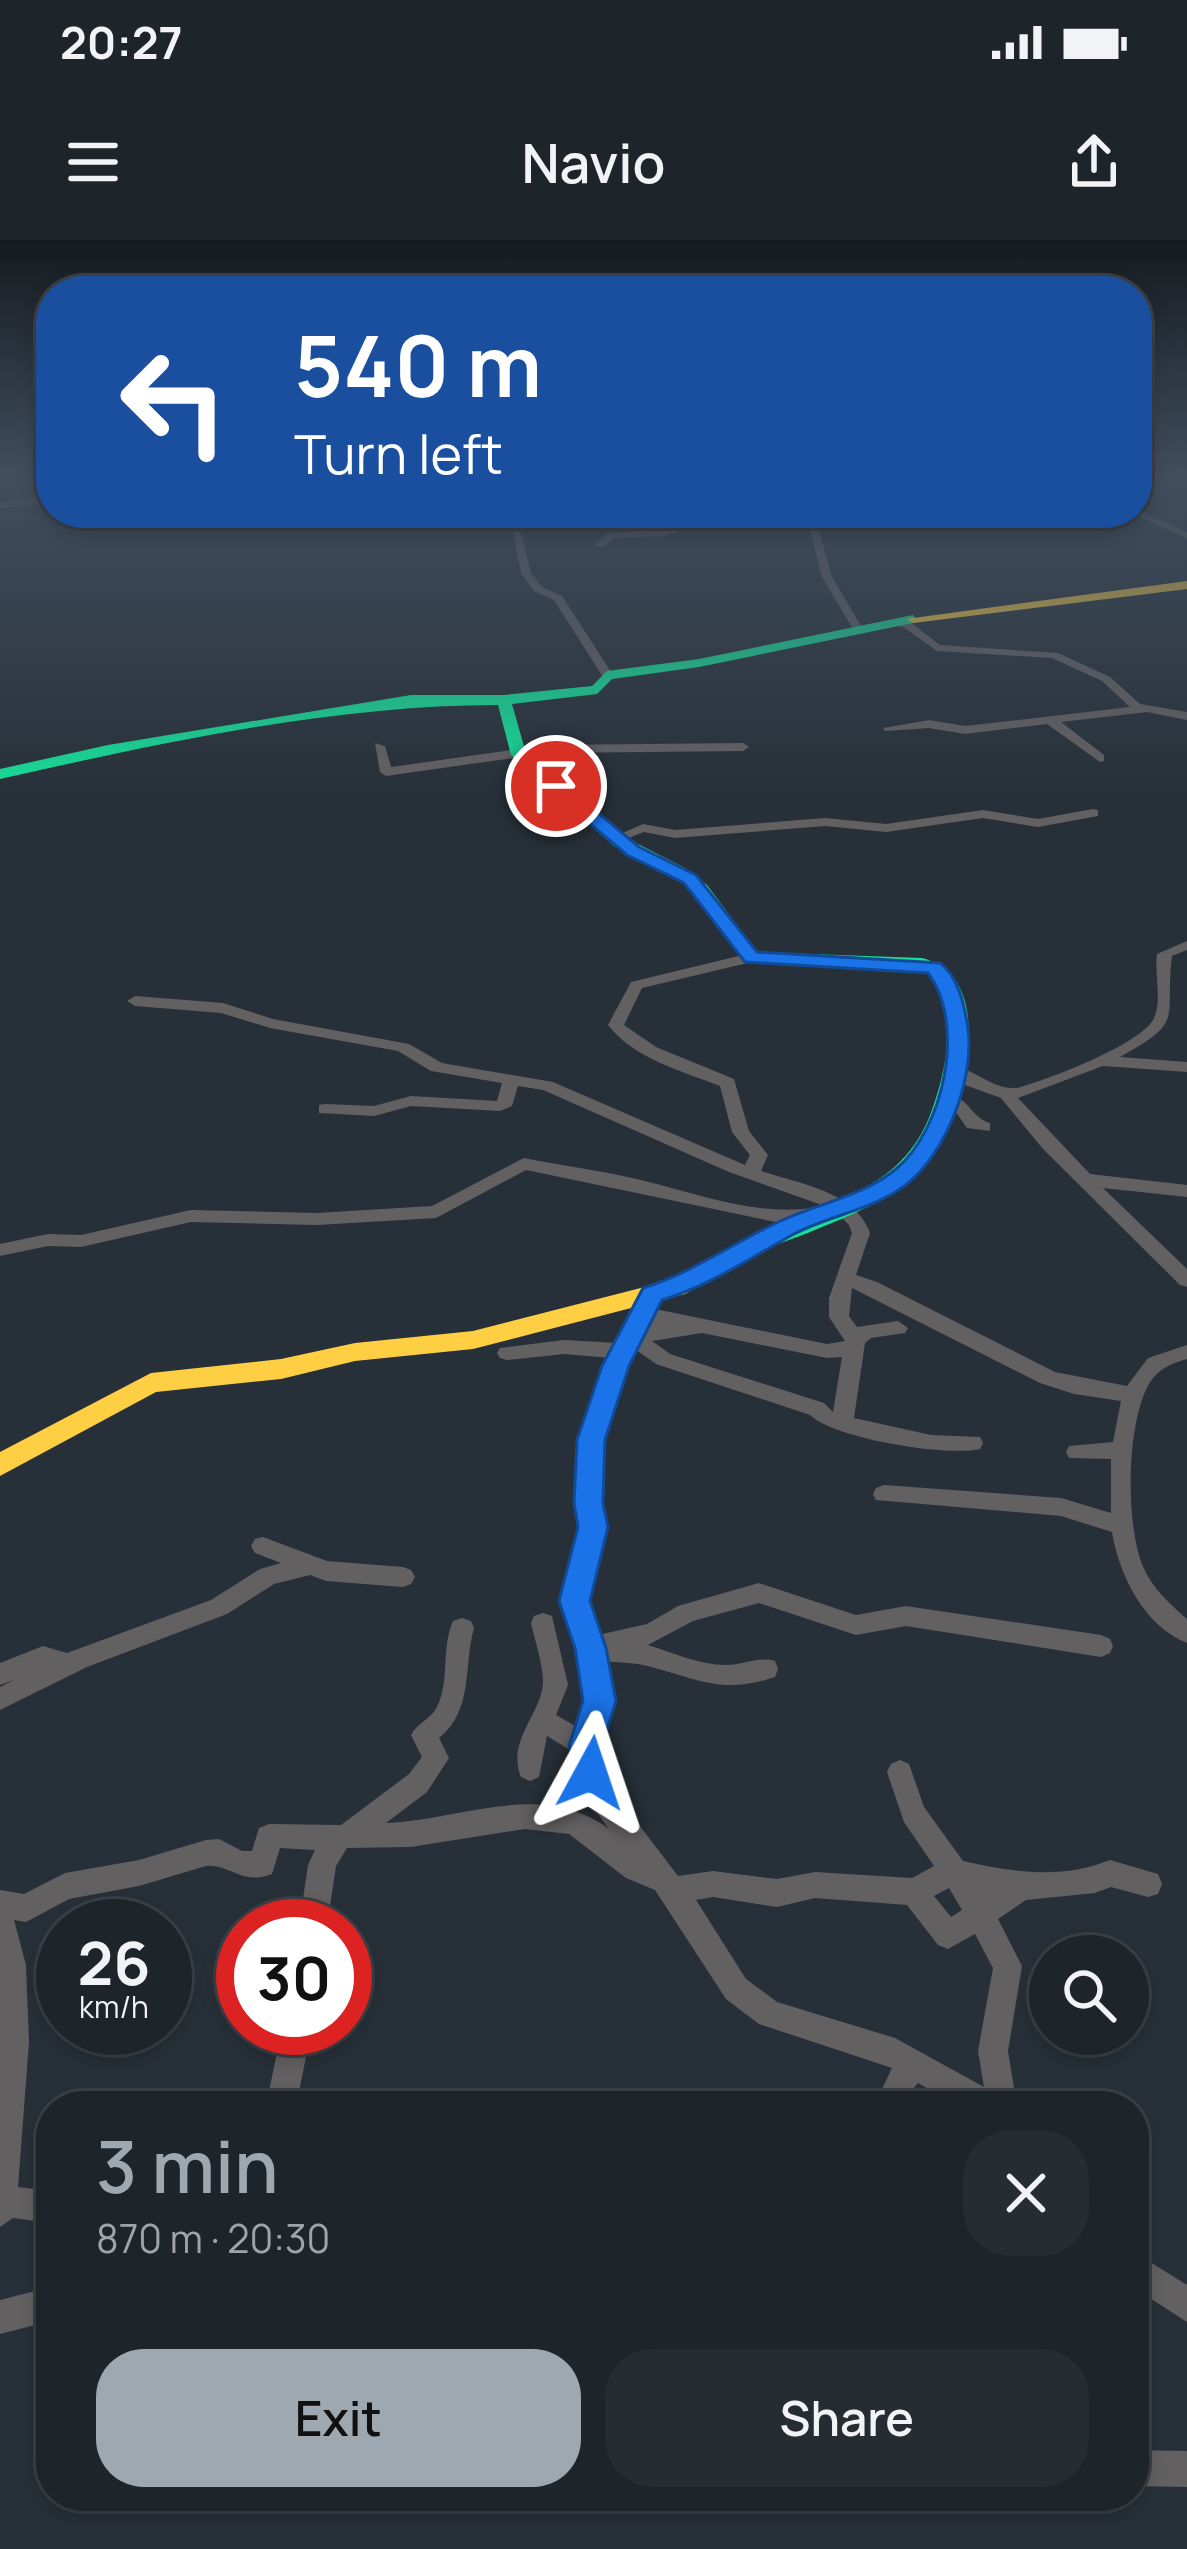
<!DOCTYPE html>
<meta charset="utf-8">
<style>
:root{--surface:#1d242a;--page:#252c32;--text:#f1f3f6;--muted:#a0a4a8;--line:#3b4147;--accent:#9da8b1}
body{margin:0;font-family:Manrope,sans-serif;background:var(--page);color:var(--text);height:100vh;display:flex;flex-direction:column;font-size:45px;white-space:nowrap}
*{box-sizing:border-box;margin:0}
p{font-size:39px;color:var(--muted)}
.icon{flex:none;width:66px;height:66px;fill:none;stroke:currentColor;stroke-width:2;stroke-linecap:round;stroke-linejoin:round}
.map{position:relative;flex:1;overflow:hidden}
.sheet{position:absolute;left:36px;top:1851px;width:1113px;height:420px;display:flex;flex-direction:column;background:var(--surface);border-radius:48px;box-shadow:0 6px 18px #0003,0 0 0 3px var(--line)}
.sheet>*{flex:none}
.top-card{position:absolute;left:36px;top:36px;width:1116px;height:252px;border-radius:48px;box-shadow:0 6px 18px #0003,0 0 0 3px var(--line);background:#1a4fa0;color:#fff;overflow:hidden}
.buttons{position:absolute;left:1029px;top:1695px;display:grid;gap:24px}
.buttons a{display:grid;place-items:center;width:120px;height:120px;border-radius:50%;background:var(--surface);box-shadow:0 6px 18px #0003,0 0 0 3px var(--line);font-size:60px}
.speed{position:absolute;left:36px;top:1659px;display:flex;gap:24px;font-size:60px;font-weight:700;text-align:center}
.speed>*{display:grid;place-content:center;width:156px;height:156px;border-radius:50%;background:var(--surface);box-shadow:0 6px 18px #0003,0 0 0 3px var(--line);line-height:1}
.speed small{font-size:30px;font-weight:400}
.speed .limit{border:18px solid #d22;background:#fff;color:#111}
.pin{position:absolute;display:grid;place-items:center;width:102px;height:102px;color:#fff;margin:-51px;border:6px solid #fff;border-radius:50%;box-shadow:0 3px 12px #0007}
.me{position:absolute;width:132px;margin:-66px;rotate:5deg;stroke-linejoin:round;filter:drop-shadow(0 0 9px #0008)}
.turn{display:flex;align-items:center;gap:42px;height:252px;padding:0 60px;font-size:54px}
.turn .icon{width:156px;height:156px;stroke-width:2.5}
.turn b{display:block;font-size:84px;line-height:102px}
.round{display:grid;place-items:center;flex:none;width:126px;height:126px;border-radius:48px;background:var(--page)}
.headline{display:flex;align-items:center;justify-content:space-between;height:204px;padding:0 60px}
h1{font-size:72px;font-weight:600;line-height:90px;color:var(--accent)}
.primary-button{display:flex;gap:24px;margin-top:auto;padding:24px 60px}
.primary-button a{flex:1;height:138px;border-radius:48px;background:var(--accent);color:#111;font-size:48px;font-weight:600;line-height:138px;text-align:center}
.primary-button a+a{background:var(--page);color:var(--text)}
.status{display:flex;justify-content:space-between;align-items:center;height:84px;padding:0 60px;background:var(--surface);direction:ltr}
.status svg{height:33px;fill:currentColor}
header{display:flex;justify-content:space-between;align-items:center;height:156px;padding:0 60px;background:var(--surface);font-size:54px;font-weight:600}
.map>svg:first-child{display:block}
.lines{fill:none;stroke-linecap:round;stroke-linejoin:round}
.street{fill:#636062;fill-rule:evenodd}
.fast{fill:#16e098;fill-rule:evenodd}
.slow{fill:#ffcf43;fill-rule:evenodd}
.route{fill:#1a73e8;stroke:#114b97;stroke-width:3}
</style>
<div class="status"><b>20:27</b><svg viewBox="0 0 49 12"><path d="M0 12V9h3v3zM5 12V6h3v6zM10 12V3h3v9zM15 12V0h3v12zM26 1h20v11H26zM47 4h2v5h-2z"/></svg></div>
<header><svg class="icon" aria-label="menu" viewBox="0 0 24 24"><path d="M4 6h16M4 12h16M4 18h16"/></svg>Navio<svg class="icon" aria-label="share" viewBox="0 0 24 24"><path d="M12 15V3M7 8l5-5 5 5M5 13v7h14v-7"/></svg></header>
<div class="map">
<svg width="1187" height="2309" viewBox="0 0 1187 2309">
<rect width="100%" height="100%" fill="#273038"/>
<g class="lines">
<path class="street" d="M0 236H10L0 240Z
M51 257V263L0 268V262Z
M1137 269 1187 292V299L1134 274Z
M721 273H783L704 283 665 296 614 298 603 307 595 305 608 293 664 290Z
M794 273H805L815 281 1038 280 1055 279 1057 273H1067L1062 283 1038 286 818 287 832 337 863 389 858 392 853 389 822 337 809 285Z
M513 291 521 293 531 333 542 347 562 356 613 435 611 437H603L554 360 534 351 521 333Z
M897 380 910 382 940 405 1058 413 1110 437 1140 464 1187 472V480L1147 472 1061 482 1104 515V521L1100 522 1047 484 965 494 929 488 885 491 883 488 929 480 965 486 1130 467 1102 441 1052 418 937 411 903 387 893 385Z
M375 503 385 506 391 527 548 505 743 503 749 507 743 511 548 513 386 536 380 532Z
M1093 569 1098 570V576L1038 587 983 578 886 592 825 586 675 598 644 592 616 603 609 599 643 584 675 590 825 578 886 584 983 570 1038 579Z
M1187 701V710L1172 716C1164 780 1187 780 1120 817L1187 822V832L1103 826 1018 858 1090 934 1187 945V957L1103 948 1187 1029V1047L1180 1045 1043 909 1001 858 965 845 947 830 949 826C973 826 990 850 1017 848 1047 840 1137 806 1153 780 1163 762 1154 734 1157 714Z
M751 713 756 715V721L642 748 624 785 656 807 734 839 749 891 768 915 761 931C799 944 855 951 870 993L856 1035 877 1042 1055 1132 1127 1146 1148 1118 1187 1105V1119C1171 1123 1157 1130 1149 1144 1126 1184 1125 1287 1144 1329 1153 1349 1171 1365 1187 1379V1403C1144 1386 1119 1335 1112 1292L1061 1276 876 1260 873 1254 876 1248 884 1245 1061 1258 1111 1273V1219L1069 1218 1066 1212 1069 1206 1113 1202 1121 1161 1074 1154 1040 1143 852 1048 849 1076 857 1087 898 1081 908 1088 905 1093 871 1098 865 1103 854 1178 931 1195 980 1197 983 1203 980 1209C946 1217 833 1198 810 1175L656 1124 635 1109 602 1200 599 1263 604 1287 587 1361 598 1395 647 1384 678 1366 759 1343 856 1375 906 1366 1101 1395 1110 1399 1113 1406 1110 1413 1101 1417 906 1386 856 1395 759 1363 693 1381 648 1405C674 1413 699 1425 726 1425 743 1425 758 1416 775 1421L778 1429 775 1437C719 1456 695 1437 643 1425 630 1422 617 1423 605 1421L613 1461 599 1506 610 1547 678 1636 713 1631 777 1639 815 1632 912 1638 934 1626 904 1582 887 1532 891 1524 900 1520 909 1524 924 1567 963 1621C1013 1632 1061 1640 1110 1620L1158 1634 1162 1644 1158 1654 1148 1657 1111 1647 1095 1653 1026 1660 998 1679 1022 1726 1008 1811 1017 1866H958L918 1843 913 1849V1866H883V1847L892 1828 759 1784 726 1759 655 1650 626 1638 569 1594 525 1589 411 1607 347 1608 336 1626 327 1686H299L308 1625 315 1610 280 1608 272 1634C242 1646 230 1624 206 1626L139 1646 69 1659 26 1682 14 1680 26 1725 29 1802 18 1947 51 1951V1983L13 1978 0 1987V1650L24 1654 65 1633 139 1620 206 1600 219 1599 242 1611H252L259 1588 269 1584 341 1585 409 1534 422 1517 411 1495C417 1483 431 1479 437 1467 450 1441 441 1408 453 1381L462 1378 471 1381 474 1388C463 1427 474 1470 439 1498L449 1518 427 1552 386 1583C461 1580 541 1539 609 1589L589 1562 575 1513 547 1496 539 1537 530 1541 521 1537C506 1500 542 1474 543 1442 543 1424 535 1401 531 1383L534 1376 543 1373 552 1376 568 1445 556 1475 579 1488 587 1461 578 1408 563 1361 582 1287 577 1263 580 1200 611 1118 564 1114 507 1120 500 1118 497 1113 500 1108 564 1100 618 1103 646 1049 653 1047 663 1054 655 1069 827 1104 845 1101 829 1077V1058L852 993 849 985 833 969 729 932 543 850 518 846 512 866 500 871 411 866 374 876 319 873V865L325 864 374 866 411 856 497 861 502 843 431 831 398 811 270 788 221 773 135 766 127 761 135 756 223 763 273 779 409 804 442 823 553 842 745 925 750 915 732 892 720 846C682 831 634 819 608 785L631 742ZM702 1093 827 1118 842 1117 833 1172 824 1163 670 1114 652 1101ZM949 1648 962 1670 951 1677 934 1656ZM713 1657 777 1667 815 1658 907 1665 938 1705 948 1709 975 1694 993 1728 978 1811 984 1847 895 1798 777 1762 746 1739 696 1660Z
M950 854C969 859 972 878 990 883V891L967 888 953 868 941 859Z
M524 918C564 926 605 931 645 941 699 954 756 976 811 968L820 974 818 978 785 984 526 930 436 978 317 985 191 982 81 1007 48 1006 0 1016V1004L48 994 81 995 191 970 317 973 432 966Z
M263 1297 327 1321 403 1327 411 1330 415 1337 411 1344 403 1347 326 1341 310 1335 274 1344 227 1374 87 1427 0 1470V1447L14 1440 0 1445V1423L43 1406 67 1413 211 1360 260 1329 281 1323 255 1313 251 1306 255 1299Z
M282 1788H312L296 1866H266Z
M1134 2012 1187 2045V2082L1134 2048Z
M51 2047V2081L0 2094V2060Z
M1134 2210 1187 2211V2247L1134 2246Z"/>
<path class="fast" d="M913 375 918 382 699 427 612 439 597 454 512 464 525 510 626 598 685 628 707 645 757 712 922 718C1010 739 956 907 905 946 882 964 792 1001 762 1009L753 1007 750 1001 753 995C828 958 905 955 934 864 943 837 949 810 947 781 946 760 939 736 917 729L744 722 695 653 673 636 614 606 511 515 498 465C333 465 160 503 0 539V529L108 505 411 455H504L592 446 607 431 699 419Z"/>
<path class="slow" d="M1187 341V349L913 383 906 379Z
M762 993 771 995 774 1001 771 1007 685 1054 473 1109 355 1121 281 1139 156 1152 0 1236V1212L151 1133 281 1119 355 1103 473 1091 668 1041Z"/>
</g>
<linearGradient id="sky" x2="0" y2="1"><stop stop-color="#151a1f"/><stop offset="0.42" stop-color="#414e5e"/><stop offset="1" stop-color="#414e5e" stop-opacity="0"/></linearGradient>
<rect width="1187" height="559" fill="url(#sky)"/>
<path class="route" d="M550 543H562L639 607 696 635 757 712 940 723C959 737 965 767 968 789 975 842 943 923 897 951 865 971 826 977 794 994 750 1018 711 1045 662 1060L629 1126 605 1200 603 1263 608 1287 590 1361 606 1408 616 1461 602 1506 608 1533 603 1544 591 1549 579 1544 569 1506 583 1461 575 1408 559 1361 578 1287 574 1263 577 1200 602 1126 643 1048C697 1031 735 1001 785 979 821 963 865 955 896 929 943 890 967 784 928 733L745 722 684 643 627 615 550 550Z"/>
</svg>
<div class="buttons">
<a><svg class="icon" aria-label="search" viewBox="0 0 24 24"><circle cx="10" cy="10" r="6"/><path d="M15 15l6 6"/></svg></a>
</div>
<div class="speed"><div>26<small>km/h</small></div><div class="limit">30</div></div>
<div class="pin" style="left:556px;top:546px;background:#d93025"><svg class="icon" aria-label="arrive" viewBox="0 0 24 24"><path d="M6 21V4h12l-3 4 3 4H6"/></svg></div>
<svg class="me" style="left:591px;top:1533px" viewBox="-20 -20 40 40"><path d="M0-17L14 15 0 8-14 15z" fill="#1a73e8" stroke="#fff" stroke-width="4"/></svg>
<div class="top-card">
<div class="turn"><svg class="icon" aria-label="left" viewBox="0 0 24 24"><path d="M17 20v-9H6M10 6l-5 5 5 5"/></svg><div><b>540 m</b>Turn left</div></div>
</div>
<section class="sheet">
<div class="headline"><div><h1>3 min</h1><p>870 m · 20:30</p></div><a class="round"><svg class="icon" aria-label="close" viewBox="0 0 24 24"><path d="M6 6l12 12M18 6L6 18"/></svg></a></div>
<div class="primary-button"><a>Exit</a><a>Share</a></div>
</section>
</div>
